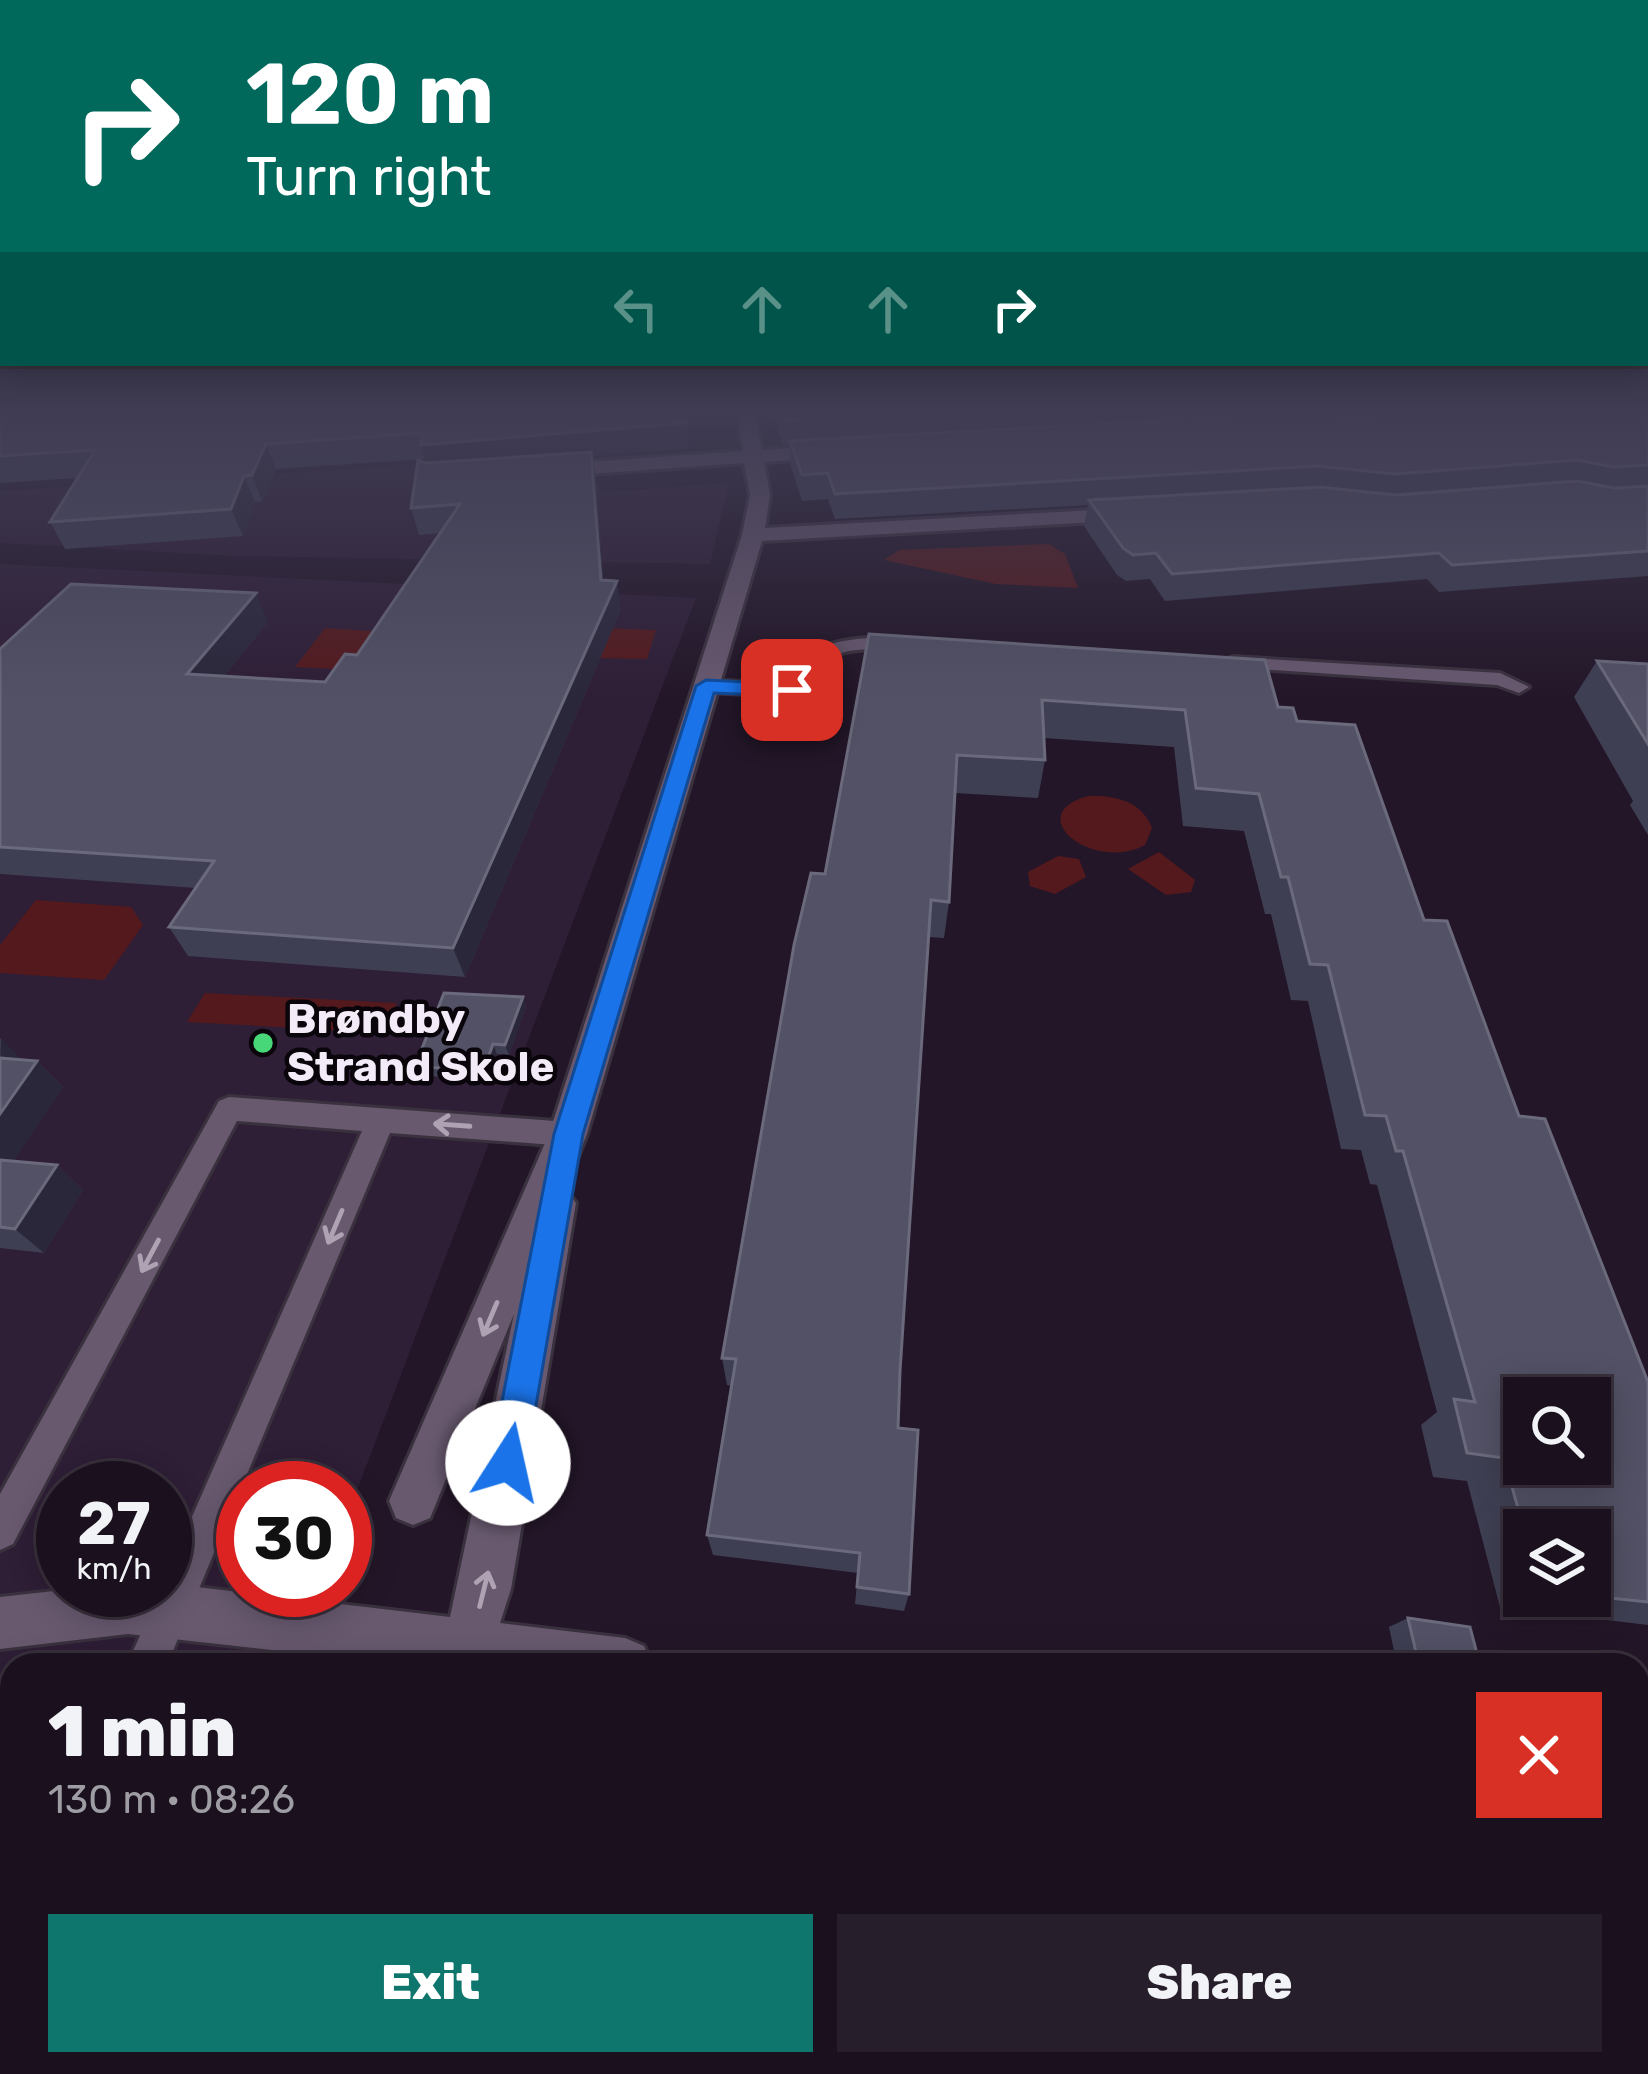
<!DOCTYPE html>
<meta charset="utf-8">
<style>
:root{--surface:#1a101e;--page:#271e2b;--text:#f1f3f6;--muted:#9f9da4;--line:#38303c;--accent:#0f766e}
body{margin:0;font-family:Rubik,sans-serif;background:var(--page);color:var(--text);height:100vh;display:flex;flex-direction:column;font-size:45px;white-space:nowrap}
*{box-sizing:border-box;margin:0}
p{font-size:39px;color:var(--muted)}
.icon{flex:none;width:66px;height:66px;fill:none;stroke:currentColor;stroke-width:2;stroke-linecap:round;stroke-linejoin:round}
.map{position:relative;flex:1;overflow:hidden}
.side{position:absolute;left:0px;top:1653px;width:1650px;height:423px;display:flex;flex-direction:column;background:var(--surface);border-radius:36px 36px 0 0;box-shadow:0 6px 30px #0003,0 0 0 3px var(--line)}
.side>*{flex:none}
.top-card{position:absolute;left:0px;top:0px;width:1650px;height:366px;box-shadow:0 6px 30px #0003,0 0 0 3px var(--line);background:#00695c;color:#fff;overflow:hidden}
.controls{position:absolute;left:1503px;top:1377px;display:grid;gap:24px}
.controls a{display:grid;place-items:center;width:108px;height:108px;border-radius:0px;background:var(--surface);box-shadow:0 6px 30px #0003,0 0 0 3px var(--line);font-size:60px}
.speed{position:absolute;left:36px;top:1461px;display:flex;gap:24px;font-size:60px;font-weight:700;text-align:center}
.speed>*{display:grid;place-content:center;width:156px;height:156px;border-radius:50%;background:var(--surface);box-shadow:0 6px 30px #0003,0 0 0 3px var(--line);line-height:1}
.speed small{font-size:30px;font-weight:400}
.speed .limit{border:18px solid #d22;background:#fff;color:#111}
.pin{position:absolute;display:grid;place-items:center;width:102px;height:102px;color:#fff;margin:-51px;border-radius:24px;box-shadow:0 6px 18px #0006}
.me{position:absolute;width:132px;margin:-66px;rotate:10deg;stroke-linejoin:round;filter:drop-shadow(0 0 9px #0008)}
.turn{display:flex;align-items:center;gap:42px;height:252px;padding:0 48px;font-size:54px}
.turn .icon{width:156px;height:156px;stroke-width:2.5}
.turn b{display:block;font-size:84px;line-height:102px}
.lanes{display:flex;align-items:center;height:114px;padding:0 48px;background:#0003;justify-content:center;gap:60px;direction:ltr}
.lanes .off{opacity:.35}
.round{display:grid;place-items:center;flex:none;width:126px;height:126px;border-radius:0px;background:var(--page)}
.head{display:flex;align-items:center;justify-content:space-between;height:204px;padding:0 48px}
h1{font-size:72px;font-weight:800;line-height:90px}
.button{display:flex;gap:24px;margin-top:auto;padding:24px 48px}
.button a{flex:1;height:138px;border-radius:0px;background:var(--accent);color:#fff;font-size:48px;font-weight:800;line-height:138px;text-align:center}
.button a+a{background:var(--page);color:var(--text)}
.map>svg:first-child{display:block}
.built{fill:#2e1e36;fill-rule:evenodd}
.green{fill:#54191c}
.lines{fill:none;stroke-linecap:round;stroke-linejoin:round}
.lane-casing{stroke:#3a313e;stroke-width:6}
.street-casing{stroke:#3a313e;stroke-width:6}
.lane{fill:#68596f;fill-rule:evenodd}
.street{fill:#68596f;fill-rule:evenodd}
.wall{fill:#3f3f53;fill-rule:evenodd}
.shaded-wall{fill:#2b273b}
.building{fill:#525165;stroke:#6b6a7c;stroke-width:3;fill-rule:evenodd}
.oneway{stroke:#aea2b3}
.route{fill:#1a73e8;stroke:#114b97;stroke-width:3}
.poi-dot{fill:#47d779;stroke:#09050b;stroke-width:4.5}
.labels{text-anchor:middle;dominant-baseline:central;stroke-width:9;stroke-linejoin:round;paint-order:stroke}
.poi-label{font-size:42px;font-weight:bold;fill:#f3ebf7;stroke:#09050b;text-anchor:start}
</style>
<div class="map">
<svg width="1648" height="2074" viewBox="0 0 1648 2074">
<rect width="100%" height="100%" fill="#231628"/>
<path class="built" d="M429 464 594 474 602 492 729 483 710 564 235 556 0 543V491Z
M0 564 696 598 345 1522V1488H243V1590H319L291 1665H12V2064H139L135 2074H0ZM63 1488H165V1590H63Z"/>
<path class="green" d="M1049 544 1065 554 1078 588 996 584 884 560 899 550Z
M325 628 466 637 447 675 295 667Z
M601 628 656 630 647 659 591 658Z
M1088 796C1115 795 1142 801 1152 828L1145 845C1093 873 1020 815 1088 796Z
M1159 852 1195 880 1191 892 1166 895 1128 869Z
M1058 856 1079 859 1086 877 1055 894 1030 886 1028 872Z
M36 900 131 907 143 925 104 980 0 973V945Z
M205 993 397 1003 384 1033 187 1022Z"/>
<g class="lines">
<g class="lane-casing">
<path id="lane" d="M870 638H902L911 644C902 650 897 649 885 649 839 648 820 654 799 694L792 696 706 692 696 686 706 680 785 684C799 648 835 640 870 638Z
M1234 657 1500 673 1529 687 1519 693 1497 685 1227 667V659Z
M229 1097 568 1122 578 1125 583 1134 578 1143 568 1146 390 1133 167 1665H127L160 1590H165V1578L362 1131 237 1121 13 1544 0 1550V1494L219 1101Z
M12 1958V2028L0 2033V1963Z
M970 2064H1018V2074H970Z"/>
</g>
<g class="street-casing">
<path id="street" d="M736 409H754L762 450 836 445 846 451 836 457 764 462 770 495 765 528 1131 508 1142 514 1131 520 762 541 587 1134 565 1189 576 1203 511 1589 500 1623 625 1638 644 1646 652 1665H408L128 1634 0 1649V1597L63 1590H165V1584H171L450 1617 514 1314 430 1518 413 1525 396 1518 389 1501 549 1134 742 535 750 495 744 463 544 477 534 471 544 465 743 451Z
M1638 1767H1648V1825L1638 1823Z
M186 2064H250L247 2074H183Z
M318 2064H382L379 2074H315Z"/>
</g>
<use href="#lane" class="lane"/>
<use href="#street" class="street"/>
</g>
<path class="wall" d="M0 409 687 423 689 448 592 456 596 479 603 580 621 609 465 977 188 956 169 927 196 888 0 874V649L268 622 224 676 325 682 357 655 440 533 419 535 411 508 426 463 425 459 276 469 262 501 255 502 243 536 65 549 50 522 77 478 0 483Z
M771 409H1648V576L1439 592 1427 579 1165 601 1150 579 1126 581 1117 575 1084 526 1088 505 835 519 828 499 802 501 791 466 790 445H783Z
M869 634 1278 707 1297 721 1424 920 1648 1382V1625L1500 1607 1467 1481 1433 1477 1421 1425 1437 1412 1377 1185 1370 1184 1361 1150 1341 1149 1308 1001 1291 1000 1271 914H1265L1244 831 1183 826 1174 747 1044 738 1045 760 1038 798 955 793 949 902 944 938 929 937 900 1371 898 1428 909 1594 904 1611 855 1604 858 1573 713 1555 707 1535 732 1386 727 1385 722 1358 825 874ZM1524 1530 1590 1596H1524Z
M1597 661 1648 664V835L1630 805 1633 801 1574 697Z
M523 997 526 1007 509 1055 497 1054 487 1081 419 1075 415 1066Z
M0 1038 21 1059 37 1061 63 1087 13 1161 57 1165 83 1190 44 1253 0 1248Z
M1408 1618 1480 1665H1397L1389 1627Z
M1648 1854V1882L1639 1855Z
M1479 2064H1577L1579 2074H1481Z"/>
<path class="shaded-wall" d="M687 423 689 448 592 456 596 479 605 607 617 581 621 609 465 977 453 948 601 580 428 471 421 445Z
M266 444 276 469 262 501 252 475Z
M244 476 255 502 243 536 231 509Z
M256 593 268 622 202 703 187 674Z
M523 997 526 1007 509 1055 505 1045Z
M1 1038 27 1065 0 1070Z
M493 1044 497 1054 487 1081 483 1072Z
M37 1061 63 1087 0 1181V1114Z
M57 1165 83 1190 44 1253 15 1229Z"/>
<path class="building" d="M0 409H684L687 423 421 445 423 433 266 444 252 475 244 476 231 509 50 522 95 450 0 456Z
M778 409H1005L783 421Z
M1502 409H1648V465L1613 467 1577 460 1395 474 1318 466 835 494 828 473 802 475 790 441 1300 413 1352 418Z
M591 452 601 580 617 581 453 948 169 927 214 861 0 847V649L71 584 256 593 187 674 325 682 345 654 357 655 460 504 411 508 418 460 426 463Z
M1577 481 1614 488 1648 486V551L1452 565 1439 553 1172 574 1156 553 1133 555 1123 548 1089 500 1319 487 1396 495Z
M869 634 1265 660 1278 707 1293 708 1297 721 1355 725 1424 920 1447 921 1519 1116 1545 1119 1648 1382V1602L1590 1596V1530H1524L1504 1458 1467 1453 1454 1399 1475 1402 1403 1151H1396L1386 1116 1365 1115 1328 965 1310 964 1288 877H1281L1259 794 1196 788 1185 710 1042 700 1045 760 957 755 949 902 931 900 900 1371 898 1428 918 1430 909 1594 857 1587 860 1553 707 1535 736 1359 722 1358 794 945 811 873 825 874ZM1524 1398H1590V1464H1524Z
M1597 661 1648 664V744Z
M444 993 523 997 505 1045 493 1044 483 1072 415 1066Z
M0 1058 37 1061 0 1114Z
M0 1160 57 1165 15 1229 0 1227Z
M1408 1618 1470 1627 1480 1665H1419Z
M597 2064H967L966 2074H595Z
M1505 2064H1577L1579 2074H1507Z"/>
<defs><path id="oneway-shaft" d="M-6 0H5M1.5-3L5.5 0L1.5 3" fill="none" stroke-width="1.6" stroke-linecap="round" stroke-linejoin="round" transform="scale(3)"/></defs>
<g class="oneway">
<use href="#oneway-shaft" transform="translate(452 1125) rotate(-176)"/>
<use href="#oneway-shaft" transform="translate(335 1227) rotate(113)"/>
<use href="#oneway-shaft" transform="translate(150 1256) rotate(118)"/>
<use href="#oneway-shaft" transform="translate(490 1319) rotate(113)"/>
<use href="#oneway-shaft" transform="translate(484 1589) rotate(-76)"/>
</g>
<linearGradient id="sky" x2="0" y2="1"><stop stop-color="#130c16"/><stop offset="0.59" stop-color="#3f3c53"/><stop offset="1" stop-color="#3f3c53" stop-opacity="0"/></linearGradient>
<rect width="1648" height="699" fill="url(#sky)"/>
<path class="route" d="M706 680 792 684 802 690 792 696 714 693 583 1134 526 1463 521 1476 508 1482 495 1476 490 1463 554 1134 696 686Z"/>
<circle class="poi-dot" cx="263" cy="1043" r="12"/>
<g class="labels">
<g class="poi-label">
<text x="287" y="1019">Brøndby<tspan x="287" dy="48">Strand Skole</tspan></text>
</g>
</g>
</svg>
<div class="controls">
<a><svg class="icon" aria-label="search" viewBox="0 0 24 24"><circle cx="10" cy="10" r="6"/><path d="M15 15l6 6"/></svg></a>
<a><svg class="icon" aria-label="layers" viewBox="0 0 24 24"><path d="M12 4l9 5-9 5-9-5zM3 14l9 5 9-5"/></svg></a>
</div>
<div class="speed"><div>27<small>km/h</small></div><div class="limit">30</div></div>
<div class="pin" style="left:792px;top:690px;background:#d93025"><svg class="icon" aria-label="arrive" viewBox="0 0 24 24"><path d="M6 21V4h12l-3 4 3 4H6"/></svg></div>
<svg class="me" style="left:508px;top:1463px" viewBox="-20 -20 40 40"><circle r="19" fill="#fff"/><path d="M0-13L10 11 0 6-10 11z" fill="#1a73e8"/></svg>
<div class="top-card">
<div class="turn"><svg class="icon" aria-label="right" viewBox="0 0 24 24"><path d="M7 20v-9h11M14 6l5 5-5 5"/></svg><div><b>120 m</b>Turn right</div></div>
<div class="lanes"><svg class="icon off" aria-label="left" viewBox="0 0 24 24"><path d="M17 20v-9H6M10 6l-5 5 5 5"/></svg><svg class="icon off" aria-label="ahead" viewBox="0 0 24 24"><path d="M12 20V5M6 11l6-6 6 6"/></svg><svg class="icon off" aria-label="ahead" viewBox="0 0 24 24"><path d="M12 20V5M6 11l6-6 6 6"/></svg><svg class="icon" aria-label="right" viewBox="0 0 24 24"><path d="M7 20v-9h11M14 6l5 5-5 5"/></svg></div>
</div>
<section class="side">
<div class="head"><div><h1>1 min</h1><p>130 m · 08:26</p></div><a class="round" style="background:#d93025;color:#fff"><svg class="icon" aria-label="close" viewBox="0 0 24 24"><path d="M6 6l12 12M18 6L6 18"/></svg></a></div>
<div class="button"><a>Exit</a><a>Share</a></div>
</section>
</div>
